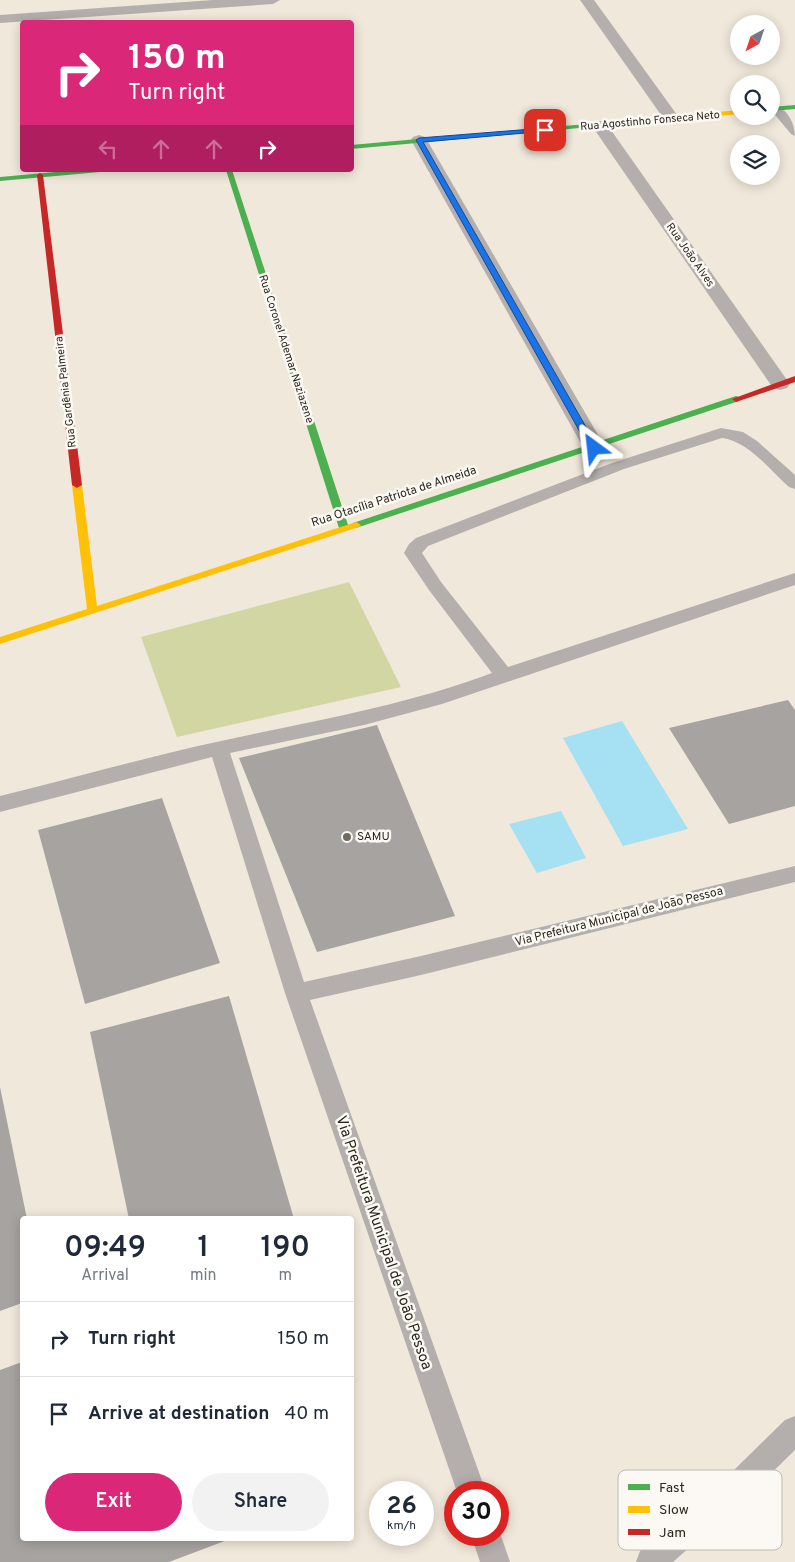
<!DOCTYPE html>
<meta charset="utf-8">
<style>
:root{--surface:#fff;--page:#f2f2f3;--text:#1f2937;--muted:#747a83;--line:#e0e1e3;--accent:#db2777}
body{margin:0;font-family:Overpass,sans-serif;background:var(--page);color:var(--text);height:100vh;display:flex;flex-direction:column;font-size:19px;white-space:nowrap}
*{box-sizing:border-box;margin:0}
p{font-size:16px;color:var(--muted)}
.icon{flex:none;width:28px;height:28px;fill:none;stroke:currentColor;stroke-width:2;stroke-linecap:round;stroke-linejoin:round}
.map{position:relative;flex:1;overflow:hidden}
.panel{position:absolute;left:20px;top:1216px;width:334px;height:325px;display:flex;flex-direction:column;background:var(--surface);border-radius:5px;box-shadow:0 2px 12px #0003}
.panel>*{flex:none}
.hud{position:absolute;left:20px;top:20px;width:334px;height:152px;border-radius:5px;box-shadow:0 2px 12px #0003;background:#db2777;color:#fff;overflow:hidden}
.needle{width:32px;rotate:220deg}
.buttons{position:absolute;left:730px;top:15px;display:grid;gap:10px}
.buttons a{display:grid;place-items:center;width:50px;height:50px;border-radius:50%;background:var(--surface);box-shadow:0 2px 12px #0003;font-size:25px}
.speed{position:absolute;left:369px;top:1481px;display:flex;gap:10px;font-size:25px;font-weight:700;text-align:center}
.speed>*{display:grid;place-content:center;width:65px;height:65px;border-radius:50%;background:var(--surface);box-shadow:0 2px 12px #0003;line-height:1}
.speed small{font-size:12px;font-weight:400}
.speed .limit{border:8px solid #d22;background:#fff;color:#111}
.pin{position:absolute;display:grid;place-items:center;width:42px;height:42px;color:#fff;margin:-21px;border-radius:10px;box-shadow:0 2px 8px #0006}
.me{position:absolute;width:55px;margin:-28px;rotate:330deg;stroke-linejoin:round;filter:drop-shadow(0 0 4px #0008)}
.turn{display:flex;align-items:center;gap:18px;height:105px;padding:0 25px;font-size:22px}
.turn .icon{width:65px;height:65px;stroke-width:2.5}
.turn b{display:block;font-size:35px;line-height:42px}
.lanes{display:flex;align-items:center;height:48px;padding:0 25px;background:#0003;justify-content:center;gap:25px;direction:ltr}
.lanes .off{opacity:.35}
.eta{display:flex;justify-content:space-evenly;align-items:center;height:85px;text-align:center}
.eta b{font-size:30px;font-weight:600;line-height:35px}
.button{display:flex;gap:10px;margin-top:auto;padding:10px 25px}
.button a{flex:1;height:58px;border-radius:30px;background:var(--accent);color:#fff;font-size:20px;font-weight:600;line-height:58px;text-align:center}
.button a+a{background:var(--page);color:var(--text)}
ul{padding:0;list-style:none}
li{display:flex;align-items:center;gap:15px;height:75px;padding:0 25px;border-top:1px solid var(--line)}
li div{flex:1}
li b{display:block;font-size:19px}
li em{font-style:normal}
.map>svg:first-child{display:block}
.green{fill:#d2d6a3}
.water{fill:#a5e0f3}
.building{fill:#a7a3a1}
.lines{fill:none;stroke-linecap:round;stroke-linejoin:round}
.lane{fill:#b4afad;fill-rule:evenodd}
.street{fill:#b4afad;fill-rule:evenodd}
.fast{fill:#4caf50;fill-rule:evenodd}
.slow{fill:#ffc107;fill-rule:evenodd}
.jam{fill:#c62828;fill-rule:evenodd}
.route{fill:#1a73e8;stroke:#114b97}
.poi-dot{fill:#716a5f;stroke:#fcf9f4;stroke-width:2}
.labels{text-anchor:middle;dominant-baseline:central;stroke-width:5;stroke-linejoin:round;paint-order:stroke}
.far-street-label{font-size:11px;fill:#2c261d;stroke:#fcf9f4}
.street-label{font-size:12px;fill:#2c261d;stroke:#fcf9f4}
.poi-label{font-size:12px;fill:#2c261d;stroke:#fcf9f4;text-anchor:start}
.near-street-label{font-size:15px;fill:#2c261d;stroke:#fcf9f4}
.key{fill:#fcf9f4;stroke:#bebab4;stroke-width:1}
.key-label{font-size:14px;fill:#2c261d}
</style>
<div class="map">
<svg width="795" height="1562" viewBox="0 0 795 1562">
<rect width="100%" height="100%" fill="#f0e8da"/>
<path class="green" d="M349 582 401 687 177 737 141 637Z"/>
<path class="water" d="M622 721 688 829 623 846 563 738Z
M561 811 586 858 537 873 509 824Z"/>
<path class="building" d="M788 700 795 710V806L729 824 669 728Z
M377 725 455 916 317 952 239 758Z
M162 798 220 963 85 1004 38 830Z
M229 996 294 1219H129L90 1032Z
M0 1087 27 1219H22V1303L0 1311Z
M22 1362V1539H230L169 1562H0V1370Z"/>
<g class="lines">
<path class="lane" d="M776 106C788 109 795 125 795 136L791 134 771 110 772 107Z
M721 428 743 432 757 441 795 475V489L789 487C770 470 748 441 722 438L624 469 428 546 422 553 441 582 508 667 795 573V585L442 704 364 725 230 753 304 982 421 956 795 866V882L421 975 310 1000 486 1492H457L285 993 212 757 0 812V796C73 778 147 757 221 741 312 721 404 706 492 673L429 590 404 553 409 544 416 538 612 463Z
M795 1416V1450L755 1489 673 1562H636L640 1551 735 1469 785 1420Z
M498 1527 510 1562H480L471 1535H498Z"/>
<path class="street" d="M213 0H280L273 4 0 23V15Z
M580 0H594L680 119 678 122H666Z
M600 121 606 123 787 380 790 384 787 388 780 390 773 388 592 126 594 123Z
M419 135 425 137 427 140 605 447 602 452 594 454 586 452 583 447 411 140 413 137Z"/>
<path class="fast" d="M795 105V109L771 111V107Z
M676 116 678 117V119L351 149V145Z
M77 170H103L100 172 0 181V177Z
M226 170H232L349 528 347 530 344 531 339 528Z
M736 396 739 397V401L359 527 356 528 351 525 353 523Z"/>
<path class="slow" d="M739 110V114L676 120 673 118 676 116Z
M77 482 82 485 97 606 353 523 356 522 361 525 359 527 0 644V637L87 609 72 485Z"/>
<path class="jam" d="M40 173 43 175 82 485 77 488 72 485 37 175Z
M795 376V382L739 401 736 402 732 399Z"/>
</g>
<path class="route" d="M545 128 548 129V131L423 142 598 448 594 450 589 448 416 140 419 138Z"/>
<circle class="poi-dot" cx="347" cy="837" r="5"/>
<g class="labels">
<g class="far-street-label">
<text transform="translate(650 121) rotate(-5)">Rua Agostinho Fonseca Neto</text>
<text transform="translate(690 255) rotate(55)">Rua João Alves</text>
<text transform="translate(286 349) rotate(72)">Rua Coronel Ademar Naziazene</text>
<text transform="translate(66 392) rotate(-97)">Rua Gardênia Palmeira</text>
</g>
<g class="street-label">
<text transform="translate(394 497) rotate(-18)">Rua Otacília Patriota de Almeida</text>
<text transform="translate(619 917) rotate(-14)">Via Prefeitura Municipal de João Pessoa</text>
</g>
<g class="poi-label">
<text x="357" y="837">SAMU</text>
</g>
<g class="near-street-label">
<text transform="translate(383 1243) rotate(71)">Via Prefeitura Municipal de João Pessoa</text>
</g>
</g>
<rect x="618" y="1470" width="164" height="80" rx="8" class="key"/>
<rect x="628" y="1484" width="22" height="6" fill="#4caf50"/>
<rect x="628" y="1506" width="22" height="7" fill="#ffc107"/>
<rect x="628" y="1529" width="22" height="6" fill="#c62828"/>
<g class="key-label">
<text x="659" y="1492">Fast</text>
<text x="659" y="1514">Slow</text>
<text x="659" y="1537">Jam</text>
</g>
</svg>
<div class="buttons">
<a><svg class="needle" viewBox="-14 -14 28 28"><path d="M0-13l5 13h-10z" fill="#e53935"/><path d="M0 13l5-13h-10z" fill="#747a83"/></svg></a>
<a><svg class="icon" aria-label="search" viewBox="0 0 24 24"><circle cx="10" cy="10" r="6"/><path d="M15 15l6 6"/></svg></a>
<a><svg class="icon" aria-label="layers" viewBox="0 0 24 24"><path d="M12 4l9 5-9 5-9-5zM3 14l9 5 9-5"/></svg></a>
</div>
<div class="speed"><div>26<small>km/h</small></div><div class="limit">30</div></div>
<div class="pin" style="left:545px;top:130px;background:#d93025"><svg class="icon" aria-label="arrive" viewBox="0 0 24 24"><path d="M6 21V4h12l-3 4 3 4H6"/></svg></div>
<svg class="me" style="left:594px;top:448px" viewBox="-20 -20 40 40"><path d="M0-17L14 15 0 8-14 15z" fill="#1a73e8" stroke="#fff" stroke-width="4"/></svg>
<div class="hud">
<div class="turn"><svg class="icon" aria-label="right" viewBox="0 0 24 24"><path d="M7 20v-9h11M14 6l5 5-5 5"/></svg><div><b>150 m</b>Turn right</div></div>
<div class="lanes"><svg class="icon off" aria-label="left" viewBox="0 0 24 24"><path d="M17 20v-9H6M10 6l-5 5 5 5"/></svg><svg class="icon off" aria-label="ahead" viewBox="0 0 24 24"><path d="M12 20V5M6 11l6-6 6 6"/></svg><svg class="icon off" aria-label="ahead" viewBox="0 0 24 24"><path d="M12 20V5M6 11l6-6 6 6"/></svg><svg class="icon" aria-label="right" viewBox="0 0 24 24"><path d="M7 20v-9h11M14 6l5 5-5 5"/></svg></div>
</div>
<section class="panel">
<div class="eta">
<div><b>09:49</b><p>Arrival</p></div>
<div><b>1</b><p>min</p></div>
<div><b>190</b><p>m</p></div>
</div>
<ul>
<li><svg class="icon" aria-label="right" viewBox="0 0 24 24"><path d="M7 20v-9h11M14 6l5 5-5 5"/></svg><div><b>Turn right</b></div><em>150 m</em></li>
<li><svg class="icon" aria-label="arrive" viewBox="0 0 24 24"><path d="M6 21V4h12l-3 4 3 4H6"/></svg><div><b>Arrive at destination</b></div><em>40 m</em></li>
</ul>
<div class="button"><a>Exit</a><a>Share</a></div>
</section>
</div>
